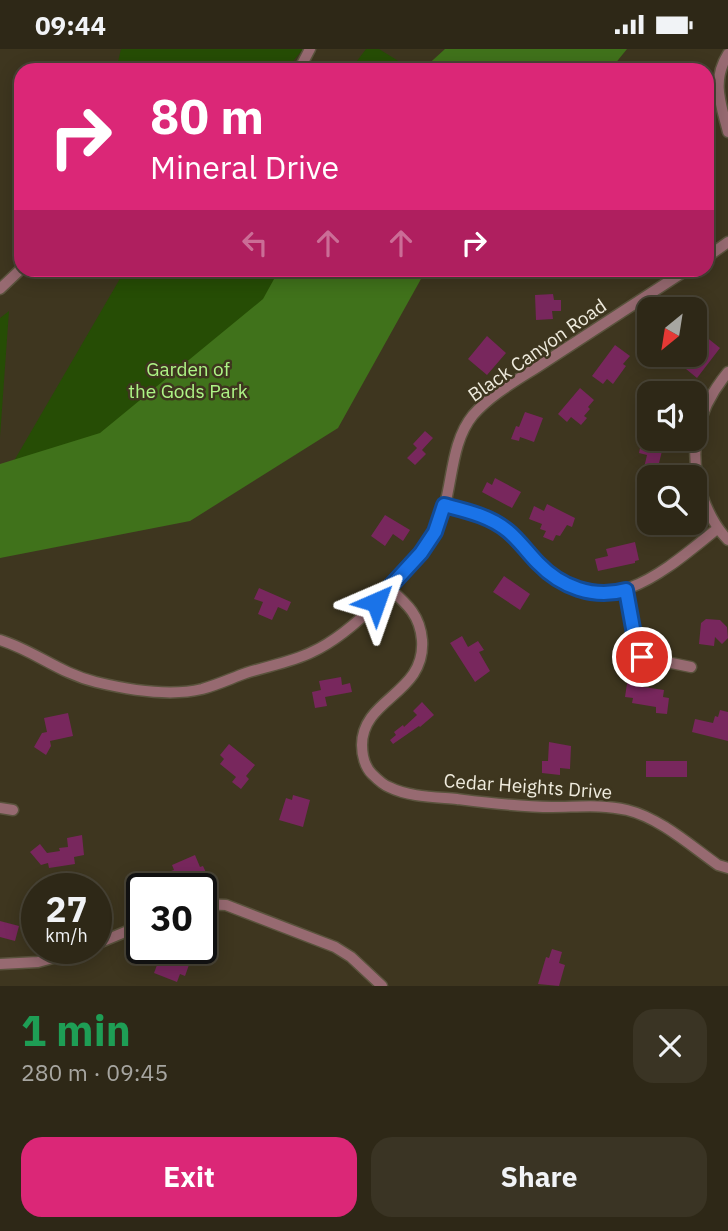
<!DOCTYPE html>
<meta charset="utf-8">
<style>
:root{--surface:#2e2817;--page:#3a3424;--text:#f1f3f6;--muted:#a7a6a1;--line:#494436;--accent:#db2777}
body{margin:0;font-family:"IBM Plex Sans",sans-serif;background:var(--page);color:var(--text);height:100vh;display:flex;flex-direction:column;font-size:26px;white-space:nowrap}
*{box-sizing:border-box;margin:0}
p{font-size:23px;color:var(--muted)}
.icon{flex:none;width:38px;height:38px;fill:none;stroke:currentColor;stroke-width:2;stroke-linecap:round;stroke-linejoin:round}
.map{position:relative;height:937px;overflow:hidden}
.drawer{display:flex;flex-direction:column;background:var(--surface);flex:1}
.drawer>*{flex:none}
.top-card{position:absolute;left:14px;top:14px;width:700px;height:214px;border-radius:21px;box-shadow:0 4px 18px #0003,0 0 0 2px var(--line);background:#db2777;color:#fff;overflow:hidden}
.needle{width:46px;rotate:210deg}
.fabs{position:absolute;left:637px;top:248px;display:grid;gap:14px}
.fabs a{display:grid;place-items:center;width:70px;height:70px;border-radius:14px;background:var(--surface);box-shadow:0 4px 18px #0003,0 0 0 2px var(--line);font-size:35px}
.speed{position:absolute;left:21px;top:824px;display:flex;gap:14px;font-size:35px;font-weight:700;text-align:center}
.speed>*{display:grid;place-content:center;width:91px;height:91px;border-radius:50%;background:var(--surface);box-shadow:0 4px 18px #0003,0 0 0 2px var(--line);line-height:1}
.speed small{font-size:18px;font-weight:400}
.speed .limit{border:4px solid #111;border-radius:10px;background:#fff;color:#111}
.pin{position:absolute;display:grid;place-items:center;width:60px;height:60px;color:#fff;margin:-30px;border:4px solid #fff;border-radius:50%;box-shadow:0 2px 7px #0007}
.me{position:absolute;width:77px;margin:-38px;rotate:43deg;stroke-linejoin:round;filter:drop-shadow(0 0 5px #0008)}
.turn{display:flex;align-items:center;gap:24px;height:147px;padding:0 21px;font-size:32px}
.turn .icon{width:91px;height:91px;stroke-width:2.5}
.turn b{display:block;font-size:49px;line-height:60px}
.lanes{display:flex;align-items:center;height:66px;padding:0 21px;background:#0003;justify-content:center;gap:35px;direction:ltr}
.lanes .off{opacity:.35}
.round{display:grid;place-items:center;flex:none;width:74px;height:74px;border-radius:21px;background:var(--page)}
.summary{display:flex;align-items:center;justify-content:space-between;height:119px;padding:0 21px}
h1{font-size:42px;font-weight:700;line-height:52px;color:#1e9e55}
.cta{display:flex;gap:14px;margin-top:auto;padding:14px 21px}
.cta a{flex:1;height:80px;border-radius:21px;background:var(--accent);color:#fff;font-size:28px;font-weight:700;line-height:80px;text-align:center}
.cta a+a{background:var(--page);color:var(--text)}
.status{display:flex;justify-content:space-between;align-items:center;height:49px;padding:0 35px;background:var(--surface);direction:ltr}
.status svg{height:19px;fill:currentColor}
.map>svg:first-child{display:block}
.green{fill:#264d05}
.forest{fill:#40721b}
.building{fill:#78275d}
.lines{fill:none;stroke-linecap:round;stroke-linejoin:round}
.minor-casing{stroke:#5a533d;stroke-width:13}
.minor{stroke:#976a71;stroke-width:10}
.route-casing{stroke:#114b97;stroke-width:18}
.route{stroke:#1a73e8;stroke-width:12}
.labels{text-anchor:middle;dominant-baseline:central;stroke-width:5;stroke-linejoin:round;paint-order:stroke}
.street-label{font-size:19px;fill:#efebdd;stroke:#3e361f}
.park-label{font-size:19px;fill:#aef486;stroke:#3e361f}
</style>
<div class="status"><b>09:44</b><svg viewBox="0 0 49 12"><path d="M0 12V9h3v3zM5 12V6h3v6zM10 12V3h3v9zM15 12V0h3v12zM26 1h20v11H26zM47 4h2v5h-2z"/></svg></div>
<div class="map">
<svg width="728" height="937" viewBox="0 0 728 937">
<rect width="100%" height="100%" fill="#3e361f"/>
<path class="green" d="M121 0H303L286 21H116Z
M366 0H379L413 21H350Z
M125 221H417L203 458 51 499 0 489V436Z
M9 262 0 388V269Z"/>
<path class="forest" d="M445 0H627L610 21H422Z
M279 221H426L338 379 190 472 0 509V415L100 384 263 250Z"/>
<path class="building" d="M553 245 554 251H561V262H552L553 270 536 271 535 246Z
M487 287 506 304 487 326 468 310Z
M705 287 720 299 697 329 686 320 693 312 686 306H695V289L700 293Z
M615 296 630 307 623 315 626 317 613 335 607 330 603 335 592 327Z
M667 333 690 345H661Z
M580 339 594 351 588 358 590 360 584 367 587 369 581 376 571 368 567 373 558 365Z
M525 363 543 369 534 393 520 388 519 392 511 390 516 377 519 378Z
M425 382 433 389 422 401 426 405 415 416 407 409 417 399 413 395Z
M642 389 668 390 666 399 663 398 657 422 644 419 647 406 639 404Z
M495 429 521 443 512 459 482 443 487 433 492 436Z
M547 455 575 469 572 478 567 476 560 487 556 486 553 492 543 488 546 482 540 480 542 475 529 470 534 457 544 462Z
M385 466 410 481 403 492 393 485 385 497 371 487Z
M635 493 639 511 635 512V514L598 522 595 510 608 507 606 500Z
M504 527 530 545 520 561 493 543Z
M259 539 291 553 287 562 278 558 272 571 258 565 263 553 254 550Z
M706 570 720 571 727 578 728 589 722 595 715 588 714 597 699 595 701 574Z
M462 587 468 598 478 592 484 601 479 603 490 622 475 633 450 594Z
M341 628 342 636 350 634 352 643 325 648 327 657 315 659 312 643 321 641 319 632Z
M628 628 638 629 637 637 664 641 663 648 669 649 667 665 656 664V658L632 654 633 649 625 648Z
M422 653 434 666 420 678 419 677 393 695 390 691 396 686 394 683 403 676 404 678 417 666 413 662Z
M720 661 728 663V692L692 683 695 670 713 674 715 667 718 668Z
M68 664 73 687 50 692 51 697 46 706 34 698 42 684 47 683 44 669Z
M549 693 571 697 570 720 560 719V726L542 724V712H548Z
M229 695 255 716 246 727 249 730 241 740 232 733 236 728 220 715 224 710 220 706Z
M646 712H687V728H646Z
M293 746 310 751 303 778 279 771 286 749 292 751Z
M82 786 84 806 74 808 75 815 49 819 48 814 41 816 30 803 40 795 47 804 60 802 59 799 68 798 67 789Z
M195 806 200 818 203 817 208 828 195 834 191 825 173 833 168 823 174 821 172 816Z
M0 872 19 877 15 892 0 888Z
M552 900 562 903 559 914 565 916 559 937 538 935 546 908 549 909Z
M165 904 190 913 185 927 180 925 177 933 154 924 160 908 163 909Z"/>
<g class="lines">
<g class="minor-casing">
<path id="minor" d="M728 5C711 32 721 55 728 83
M299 21 310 0
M707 208 728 193
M0 240 21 220
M728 323C696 362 687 402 703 449 709 465 716 479 728 491
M444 456C477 465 499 471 523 497 532 506 539 516 549 524 609 576 670 517 717 480
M389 539C407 555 420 566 422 591 426 645 362 649 362 696 362 706 365 718 372 725 377 730 383 736 389 738 409 748 435 748 457 750 489 754 520 758 552 758 577 758 602 755 627 761 660 769 691 797 718 816L728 819
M626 541 634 585 642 608 691 618
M0 591C35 602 59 624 96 633 129 641 169 648 202 640 217 636 232 629 246 624 268 617 292 613 312 603 354 584 408 525 433 486 455 451 446 399 473 366 492 344 521 329 545 313 593 282 640 251 688 220
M0 759 13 761
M201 855 226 856 335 898 351 908 382 937
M96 895 142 876
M0 915 38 913 86 900"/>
</g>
<use href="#minor" class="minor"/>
</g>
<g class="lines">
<g class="route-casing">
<path id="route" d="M376 553 421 504 435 483 444 456C467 462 490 467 508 482 520 492 528 504 538 514 561 538 593 550 626 541L634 585 642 608"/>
</g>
<use href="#route" class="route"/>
</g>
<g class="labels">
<g class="street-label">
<text transform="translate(537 301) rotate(-35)">Black Canyon Road</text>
<text transform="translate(528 737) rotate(4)">Cedar Heights Drive</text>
</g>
<g class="park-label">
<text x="188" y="320">Garden of<tspan x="188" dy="22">the Gods Park</tspan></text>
</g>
</g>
</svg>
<div class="fabs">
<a><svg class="needle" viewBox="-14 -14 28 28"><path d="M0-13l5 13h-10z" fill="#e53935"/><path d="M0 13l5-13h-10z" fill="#a7a6a1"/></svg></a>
<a><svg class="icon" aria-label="sound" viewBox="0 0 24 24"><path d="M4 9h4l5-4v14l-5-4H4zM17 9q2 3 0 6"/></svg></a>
<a><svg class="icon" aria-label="search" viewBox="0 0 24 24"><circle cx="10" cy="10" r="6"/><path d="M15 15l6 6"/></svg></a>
</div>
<div class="speed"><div>27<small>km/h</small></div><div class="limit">30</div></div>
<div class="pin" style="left:642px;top:608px;background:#d93025"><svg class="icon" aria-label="arrive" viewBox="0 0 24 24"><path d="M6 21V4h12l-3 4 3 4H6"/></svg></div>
<svg class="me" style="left:376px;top:553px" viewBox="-20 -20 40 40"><path d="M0-17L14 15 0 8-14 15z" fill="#1a73e8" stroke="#fff" stroke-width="4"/></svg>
<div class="top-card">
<div class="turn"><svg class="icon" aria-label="right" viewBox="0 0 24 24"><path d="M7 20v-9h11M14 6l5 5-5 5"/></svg><div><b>80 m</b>Mineral Drive</div></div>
<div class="lanes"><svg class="icon off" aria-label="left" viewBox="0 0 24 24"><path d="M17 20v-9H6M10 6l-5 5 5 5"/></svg><svg class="icon off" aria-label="ahead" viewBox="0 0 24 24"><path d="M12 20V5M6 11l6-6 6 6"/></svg><svg class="icon off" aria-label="ahead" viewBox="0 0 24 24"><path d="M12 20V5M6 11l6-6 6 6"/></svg><svg class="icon" aria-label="right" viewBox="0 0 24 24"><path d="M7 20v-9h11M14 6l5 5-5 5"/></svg></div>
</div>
</div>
<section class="drawer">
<div class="summary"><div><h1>1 min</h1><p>280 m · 09:45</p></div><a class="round"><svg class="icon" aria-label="close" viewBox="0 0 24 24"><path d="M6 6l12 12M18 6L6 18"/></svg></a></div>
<div class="cta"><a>Exit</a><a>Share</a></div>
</section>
